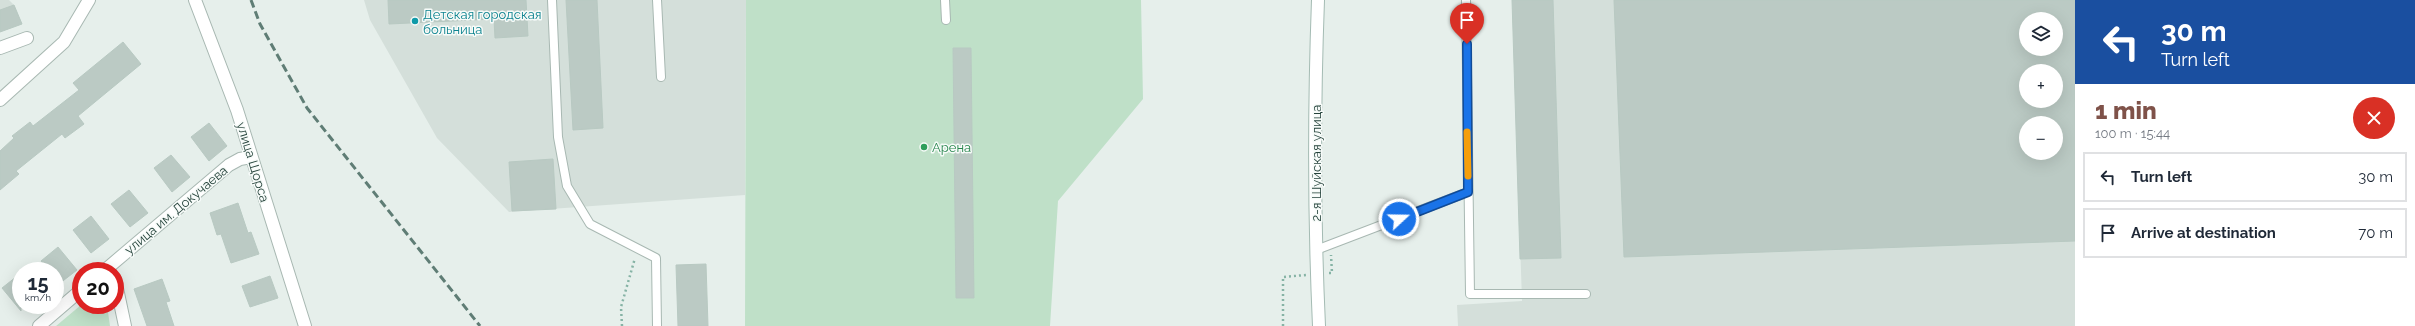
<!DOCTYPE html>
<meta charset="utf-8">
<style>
:root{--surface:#fff;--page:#f2f2f3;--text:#1f2937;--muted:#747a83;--line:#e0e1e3;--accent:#7f5249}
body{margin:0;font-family:Raleway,sans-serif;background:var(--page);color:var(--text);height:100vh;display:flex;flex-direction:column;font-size:15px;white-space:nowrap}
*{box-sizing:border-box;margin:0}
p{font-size:13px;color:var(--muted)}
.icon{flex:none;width:22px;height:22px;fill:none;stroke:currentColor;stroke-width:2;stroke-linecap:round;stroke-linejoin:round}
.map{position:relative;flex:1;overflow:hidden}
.sheet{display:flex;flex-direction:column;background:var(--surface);width:340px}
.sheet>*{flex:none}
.banner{background:#1a4fa0;color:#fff;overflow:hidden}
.tools{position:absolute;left:2019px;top:12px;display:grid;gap:8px}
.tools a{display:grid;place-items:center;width:44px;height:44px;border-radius:50%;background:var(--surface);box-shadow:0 4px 16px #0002;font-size:20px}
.speed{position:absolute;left:12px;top:262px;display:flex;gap:8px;font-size:20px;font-weight:700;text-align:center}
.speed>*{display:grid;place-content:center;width:52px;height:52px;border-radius:50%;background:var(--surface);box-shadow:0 4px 16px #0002;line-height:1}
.speed small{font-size:10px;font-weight:400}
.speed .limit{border:6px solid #d22;background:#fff;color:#111}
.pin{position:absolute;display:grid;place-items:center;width:34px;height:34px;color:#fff;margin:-41px -17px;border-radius:50% 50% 50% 0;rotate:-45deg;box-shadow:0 0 4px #0007}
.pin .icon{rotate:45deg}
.me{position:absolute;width:44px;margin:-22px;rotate:69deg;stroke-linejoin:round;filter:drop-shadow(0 0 3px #0008)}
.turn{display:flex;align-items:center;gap:14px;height:84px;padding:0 20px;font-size:18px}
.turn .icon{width:52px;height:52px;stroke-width:2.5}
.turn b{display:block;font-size:28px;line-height:34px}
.round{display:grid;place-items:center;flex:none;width:42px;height:42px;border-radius:21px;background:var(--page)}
.overview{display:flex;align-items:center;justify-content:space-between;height:68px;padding:0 20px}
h1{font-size:24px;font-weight:800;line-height:30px;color:var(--accent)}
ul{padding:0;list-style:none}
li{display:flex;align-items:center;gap:12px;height:50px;margin:0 8px 6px;padding:0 12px;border:2px solid var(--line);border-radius:0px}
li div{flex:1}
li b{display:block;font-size:15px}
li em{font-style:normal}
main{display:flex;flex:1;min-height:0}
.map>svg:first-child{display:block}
.built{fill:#d4dfda;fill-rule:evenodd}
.green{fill:#bfe0c8}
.building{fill:#bbcac4;stroke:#b8c9c2;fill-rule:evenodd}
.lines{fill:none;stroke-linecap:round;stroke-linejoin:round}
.lane-casing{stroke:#a8b8b2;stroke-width:10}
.street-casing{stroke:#a8b8b2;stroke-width:14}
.secondary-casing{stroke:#a4bbb3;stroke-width:14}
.path{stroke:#86b3a5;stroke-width:2.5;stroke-dasharray:2 3;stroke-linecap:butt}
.lane{stroke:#fff;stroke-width:8}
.street{stroke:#fff;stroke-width:12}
.secondary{stroke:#fff;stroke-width:12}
.rail{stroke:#5f7d75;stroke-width:3;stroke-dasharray:8 4;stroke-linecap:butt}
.route-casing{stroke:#114b97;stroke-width:10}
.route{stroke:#1a73e8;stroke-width:7}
.slow{stroke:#f59e0b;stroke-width:7}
.culture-dot{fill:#0f9aa8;stroke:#f7fbf9;stroke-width:1.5}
.leisure-dot{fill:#2e9e5b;stroke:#f7fbf9;stroke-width:1.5}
.labels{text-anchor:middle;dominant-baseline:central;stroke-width:3;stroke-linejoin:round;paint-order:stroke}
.culture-label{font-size:13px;fill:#0d838f;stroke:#f7fbf9;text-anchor:start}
.leisure-label{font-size:13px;fill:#27864d;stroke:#f7fbf9;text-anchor:start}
.street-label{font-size:13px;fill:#24423a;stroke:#f7fbf9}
</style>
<main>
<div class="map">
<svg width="2075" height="326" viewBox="0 0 2075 326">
<rect width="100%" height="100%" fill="#e6efeb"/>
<path class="built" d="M0 0H9L14 5 22 24 0 32Z
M364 0H746L745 195 509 212 437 138 370 20Z
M1512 0H2075V326H1458L1457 305 1522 301ZM2026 19H2056V49H2026ZM2026 71H2056V101H2026ZM2026 123H2056V153H2026Z"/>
<path class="green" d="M746 0H1141L1143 99 1058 201 1050 326H745Z
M81 305H107L110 326H56Z"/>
<path class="building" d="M388 0H526L528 36 495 38 494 19 389 24Z
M566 0H597L603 128 573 130Z
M1512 0H1553L1561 258 1520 259Z
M1614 0H2075V241L1624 257ZM2026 19H2056V49H2026ZM2026 71H2056V101H2026ZM2026 123H2056V153H2026Z
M14 5 22 24 0 32V10Z
M123 42 141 64 78 116 84 124 65 138 62 134 16 171 19 174 0 190V151L14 138 12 136 30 122 33 126 79 90 73 83Z
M953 48H971L974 298H956Z
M209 123 227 146 209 161 191 137Z
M171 155 190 177 172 192 154 168Z
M553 159 556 209 512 211 509 162Z
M129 190 148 213 130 227 111 204Z
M238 203 248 233 251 232 259 254 231 263 221 234 217 235 210 213Z
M91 216 109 239 91 253 73 230Z
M58 247 77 270 55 287V271H49L41 261Z
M706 264 708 326H678L676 265Z
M21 273V311L2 288Z
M270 276 278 298 250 307 242 286Z
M162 279 170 301 166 302 174 326H147L134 289Z"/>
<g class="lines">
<g class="lane-casing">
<path id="lane" d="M552 0 558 137 567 186 590 224 656 258 657 326
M657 0 661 77
M945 0 946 20
M1466 0 1470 294H1586
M1316 250 1468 192"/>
</g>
<g class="street-casing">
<path id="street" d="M195 0 237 110 305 326
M0 48 27 38
M0 100 64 42 89 0
M104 271 229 165 240 159 251 157
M115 279 125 326
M39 326 81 290"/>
</g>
<g class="secondary-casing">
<path id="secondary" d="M1318 0C1314 108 1314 218 1319 326"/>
</g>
<path class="path" d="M1329 273H1332L1331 255
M622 326 621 307 635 258
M1283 326V277L1306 275"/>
<use href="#lane" class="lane"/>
<use href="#street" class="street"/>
<use href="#secondary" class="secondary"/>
<path class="rail" d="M251 0 260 24 307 108 480 326"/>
</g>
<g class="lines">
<g class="route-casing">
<path id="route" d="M1399 219 1468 192 1467 44"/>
</g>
<use href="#route" class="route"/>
<path class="slow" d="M1467 132 1468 176"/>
</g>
<circle class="culture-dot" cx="415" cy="21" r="4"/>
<circle class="leisure-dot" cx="924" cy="147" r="4"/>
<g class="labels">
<g class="culture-label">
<text x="423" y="14">Детская городская<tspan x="423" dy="15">больница</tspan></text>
</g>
<g class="leisure-label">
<text x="932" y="147">Арена</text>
</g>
<g class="street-label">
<text transform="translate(253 162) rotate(73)">улица Щорса</text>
<text transform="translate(1316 163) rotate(-90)">2-я Шуйская улица</text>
<text transform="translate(176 210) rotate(-40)">улица им. Докучаева</text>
</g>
</g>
</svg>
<div class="tools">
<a><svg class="icon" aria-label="layers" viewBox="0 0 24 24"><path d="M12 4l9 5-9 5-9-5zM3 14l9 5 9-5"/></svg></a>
<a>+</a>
<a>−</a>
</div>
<div class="speed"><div>15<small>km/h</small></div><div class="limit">20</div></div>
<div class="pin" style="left:1467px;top:44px;background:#d93025"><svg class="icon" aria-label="arrive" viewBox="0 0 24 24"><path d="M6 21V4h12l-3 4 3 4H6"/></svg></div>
<svg class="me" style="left:1399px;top:219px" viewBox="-20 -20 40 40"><circle r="17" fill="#1a73e8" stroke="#fff" stroke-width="3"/><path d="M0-11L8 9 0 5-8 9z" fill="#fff"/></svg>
</div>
<section class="sheet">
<div class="banner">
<div class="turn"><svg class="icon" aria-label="left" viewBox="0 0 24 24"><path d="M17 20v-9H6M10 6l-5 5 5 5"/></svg><div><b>30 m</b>Turn left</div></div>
</div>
<div class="overview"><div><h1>1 min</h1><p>100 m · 15:44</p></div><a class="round" style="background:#d93025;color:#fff"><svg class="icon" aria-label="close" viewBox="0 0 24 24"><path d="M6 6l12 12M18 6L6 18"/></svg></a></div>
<ul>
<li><svg class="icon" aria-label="left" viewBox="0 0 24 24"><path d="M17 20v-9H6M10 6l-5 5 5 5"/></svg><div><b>Turn left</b></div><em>30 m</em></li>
<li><svg class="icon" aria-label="arrive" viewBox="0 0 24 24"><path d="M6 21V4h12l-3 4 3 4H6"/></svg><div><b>Arrive at destination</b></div><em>70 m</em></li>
</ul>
</section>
</main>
